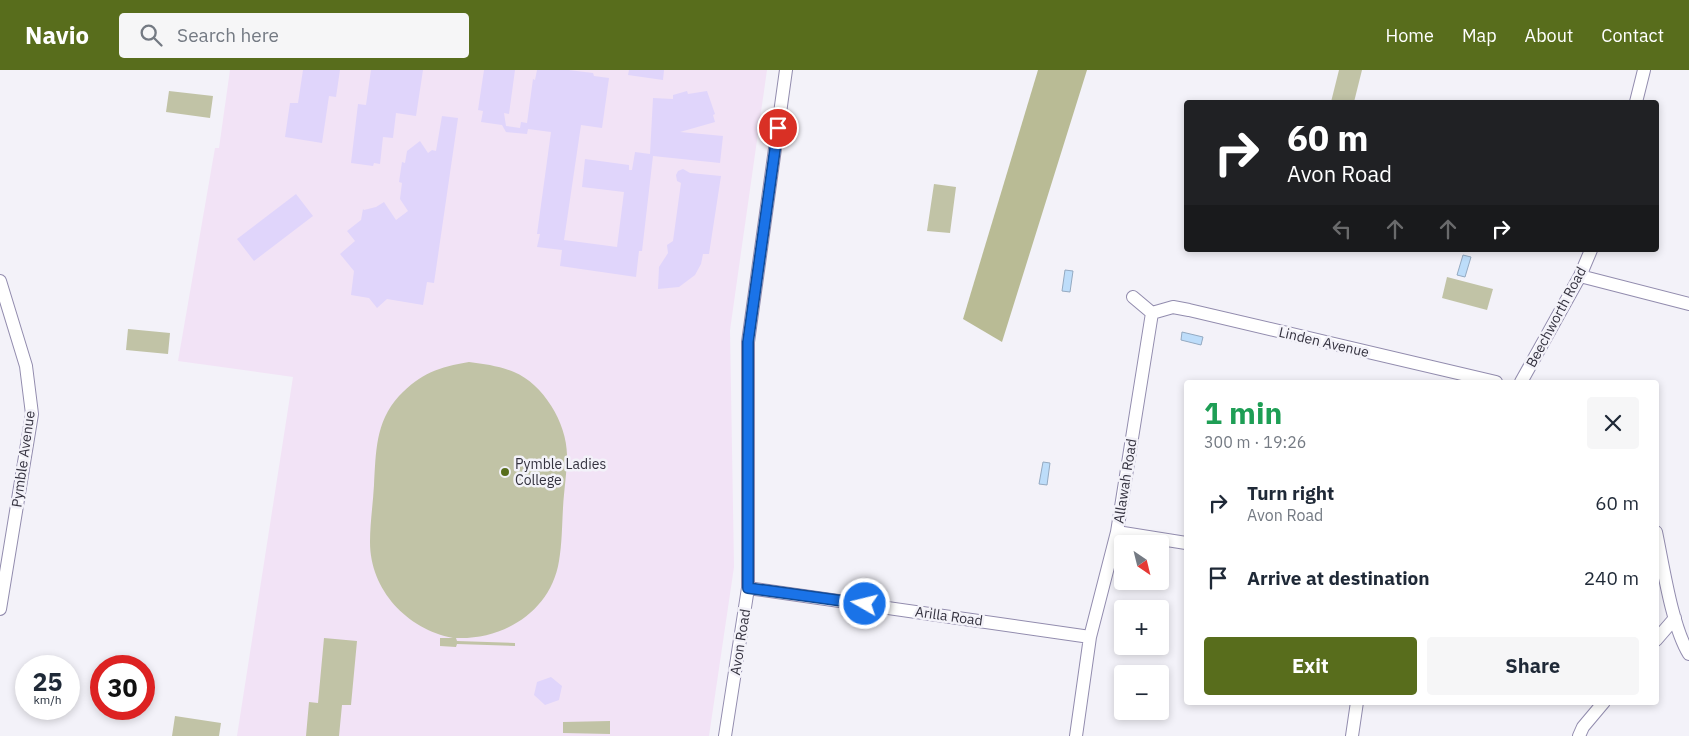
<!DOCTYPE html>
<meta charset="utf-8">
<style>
:root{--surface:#fff;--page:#f6f6f7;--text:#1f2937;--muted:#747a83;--accent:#586d1c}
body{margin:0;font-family:"IBM Plex Sans",sans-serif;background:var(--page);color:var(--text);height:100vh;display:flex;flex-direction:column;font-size:19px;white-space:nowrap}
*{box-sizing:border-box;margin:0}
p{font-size:16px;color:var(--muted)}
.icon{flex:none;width:28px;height:28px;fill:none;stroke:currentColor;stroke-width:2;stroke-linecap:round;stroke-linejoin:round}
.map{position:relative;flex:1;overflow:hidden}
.panel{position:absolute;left:1184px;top:310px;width:475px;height:325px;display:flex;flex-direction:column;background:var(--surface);border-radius:5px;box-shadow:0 2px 8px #0003}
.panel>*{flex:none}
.hud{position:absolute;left:1184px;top:30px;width:475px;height:152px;border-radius:5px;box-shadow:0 2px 8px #0003;background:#202124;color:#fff;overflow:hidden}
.needle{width:32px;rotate:145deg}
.fabs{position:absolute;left:1114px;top:465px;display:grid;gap:10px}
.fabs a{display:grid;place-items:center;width:55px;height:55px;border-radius:5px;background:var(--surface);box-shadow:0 2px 8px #0003;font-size:25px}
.speed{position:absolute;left:15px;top:585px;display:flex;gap:10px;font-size:25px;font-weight:700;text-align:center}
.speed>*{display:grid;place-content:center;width:65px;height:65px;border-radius:50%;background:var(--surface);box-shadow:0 2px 8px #0003;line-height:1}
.speed small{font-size:12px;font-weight:400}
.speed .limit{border:8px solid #d22;background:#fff;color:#111}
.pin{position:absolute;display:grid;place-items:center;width:42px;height:42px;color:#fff;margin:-21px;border:2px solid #fff;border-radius:50%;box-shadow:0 1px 5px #0007}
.me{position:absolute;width:55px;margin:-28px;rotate:278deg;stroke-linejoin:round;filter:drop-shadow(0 0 4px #0008)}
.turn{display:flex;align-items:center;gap:18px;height:105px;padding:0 20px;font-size:22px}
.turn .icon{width:65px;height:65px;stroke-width:2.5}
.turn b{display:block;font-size:35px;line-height:42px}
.lanes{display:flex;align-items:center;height:48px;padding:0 20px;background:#0003;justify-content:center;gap:25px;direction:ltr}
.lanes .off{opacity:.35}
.round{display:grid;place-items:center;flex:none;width:52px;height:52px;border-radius:5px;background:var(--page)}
.summary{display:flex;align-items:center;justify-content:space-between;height:85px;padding:0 20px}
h1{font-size:30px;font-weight:800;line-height:38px;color:#1e9e55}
.cta{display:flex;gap:10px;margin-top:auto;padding:10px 20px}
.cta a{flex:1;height:58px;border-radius:5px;background:var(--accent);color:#fff;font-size:20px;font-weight:800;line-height:58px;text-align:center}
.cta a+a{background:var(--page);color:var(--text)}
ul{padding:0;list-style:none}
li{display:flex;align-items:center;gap:15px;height:75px;padding:0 20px}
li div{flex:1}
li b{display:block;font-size:19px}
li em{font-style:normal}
header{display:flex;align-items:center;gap:30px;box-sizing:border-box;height:70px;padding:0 25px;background:var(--accent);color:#fff}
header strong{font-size:24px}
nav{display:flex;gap:28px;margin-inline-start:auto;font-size:18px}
.search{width:350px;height:45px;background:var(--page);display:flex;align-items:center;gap:12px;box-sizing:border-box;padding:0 18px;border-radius:5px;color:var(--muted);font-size:19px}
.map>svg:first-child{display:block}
.education{fill:#f2e3f6}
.green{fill:#c1c3a6}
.forest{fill:#b9bb95}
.water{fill:#bdddfa;stroke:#94aac2}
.building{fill:#e0d5fb}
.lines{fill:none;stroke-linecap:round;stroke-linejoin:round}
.street-casing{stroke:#928cae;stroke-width:14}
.street{stroke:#fff;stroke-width:12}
.route-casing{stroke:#114b97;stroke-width:12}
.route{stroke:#1a73e8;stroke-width:9}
.poi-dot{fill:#586d1c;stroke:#f3f2f9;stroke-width:2}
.labels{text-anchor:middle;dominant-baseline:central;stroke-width:5;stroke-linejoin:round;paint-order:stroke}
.street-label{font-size:14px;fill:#34323f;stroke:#f3f2f9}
.poi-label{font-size:14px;fill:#34323f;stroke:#f3f2f9;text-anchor:start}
</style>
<header>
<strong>Navio</strong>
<div class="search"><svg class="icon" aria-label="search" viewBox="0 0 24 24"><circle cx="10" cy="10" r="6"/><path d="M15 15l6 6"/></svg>Search here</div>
<nav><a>Home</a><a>Map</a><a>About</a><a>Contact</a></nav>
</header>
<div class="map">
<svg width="1689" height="666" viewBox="0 0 1689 666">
<rect width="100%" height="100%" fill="#f3f2f9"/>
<path class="education" d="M230 0H767L730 260 734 497 709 666H237L293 307 178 291 215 78H219Z"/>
<path class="green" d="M1339 0H1362L1354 32H1331Z
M169 21 213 26 210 48 166 42Z
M934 114 956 117 950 163 927 161Z
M1447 207 1493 219 1487 240 1442 228Z
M128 259 170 263 168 284 126 280Z
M469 292C485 294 499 296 514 302 543 314 567 353 567 385 567 402 564 420 563 438 562 455 562 474 559 491 551 541 504 570 456 568L457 571 515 573V576L457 574 456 577 440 576V568H453C407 559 370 520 370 472 370 453 373 434 374 415 376 383 375 352 399 326 421 303 439 297 469 292Z
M324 568 357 571 351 635H342L339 666H306L309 632 318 633Z
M175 646 221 653 219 666H172Z
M610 651V664L563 663V652Z"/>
<path class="forest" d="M1038 0H1087L1002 272 963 249Z"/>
<path class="water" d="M1463 185 1471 187 1465 207 1457 205Z
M1065 200 1073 201 1070 222 1062 221Z
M1182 262 1203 267 1201 275 1181 270Z
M1043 392 1050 393 1047 415 1039 414Z"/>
<path class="building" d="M303 0H340L336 27 329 26 322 73 285 67 290 33H298Z
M371 0H423L416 46 396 43 393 68 383 67 380 94 374 93 373 96 351 93 358 34 366 35Z
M484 0H515L509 44 504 43 506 56 520 58 521 52 527 53 533 9 535 10 537 0H569L593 3 594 6 609 8 602 58 581 55 564 170 617 177 624 122 582 117 585 89 629 95V100H632L635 82 650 84 653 28 673 29V25L687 21 688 24 707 21 715 44 713 45 715 52 680 62 723 66 720 93 653 86 642 181H639L636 207 560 196 562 180 537 177 540 164H537L551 62 528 59 527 64 506 62 502 55 481 52 483 41 478 40Z
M629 0H664L663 10 628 5Z
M442 46 458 48 434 213 427 212 423 235 387 229 377 238 369 228 351 225 354 201 340 184 355 171 347 161 361 150 363 139 364 140 376 137 384 132 396 150 408 141 400 129 402 113 399 112 402 92 405 93 407 81 420 71 428 83 432 80 436 81Z
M683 99 690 103 721 106 709 184H703L701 194 695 205 679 217 658 219 659 197 668 183 667 175 673 171 681 113 677 111 676 105 678 101Z
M296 124 313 146 254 191 237 169Z
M551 607 562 616 559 630 545 635 534 625 537 612Z"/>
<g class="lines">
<g class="street-casing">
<path id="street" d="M1636 32 1644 0
M1580 206 1689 234
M0 211 26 296 32 344 0 539
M1133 227 1152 243
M1152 243 1173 237 1189 240 1496 312
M1521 312 1580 206 1591 180
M1117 462 1186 473
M1656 462C1663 495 1672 557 1689 584
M748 518 1090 567
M1656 570 1675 548
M725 666 748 518V272L786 0
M1076 666 1090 567 1117 462 1152 243
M1352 666 1357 632
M1579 666 1583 657 1604 632"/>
</g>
<use href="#street" class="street"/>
</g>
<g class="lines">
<g class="route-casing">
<path id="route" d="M778 58 748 272V518L865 534"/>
</g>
<use href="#route" class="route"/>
</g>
<circle class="poi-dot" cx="505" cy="402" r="5"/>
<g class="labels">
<g class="street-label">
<text transform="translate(1556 247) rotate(-62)">Beechworth Road</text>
<text transform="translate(1324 272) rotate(13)">Linden Avenue</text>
<text transform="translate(23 389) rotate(-82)">Pymble Avenue</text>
<text transform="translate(1125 411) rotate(-81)">Allawah Road</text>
<text transform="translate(949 546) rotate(8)">Arilla Road</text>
<text transform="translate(740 572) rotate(-81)">Avon Road</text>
</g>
<g class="poi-label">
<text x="515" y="394">Pymble Ladies<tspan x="515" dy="16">College</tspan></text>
</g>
</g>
</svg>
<div class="fabs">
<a><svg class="needle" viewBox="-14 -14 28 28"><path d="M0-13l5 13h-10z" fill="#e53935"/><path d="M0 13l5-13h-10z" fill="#747a83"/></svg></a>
<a>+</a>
<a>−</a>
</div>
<div class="speed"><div>25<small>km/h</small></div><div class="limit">30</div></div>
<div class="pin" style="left:778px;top:58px;background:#d93025"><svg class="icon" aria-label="arrive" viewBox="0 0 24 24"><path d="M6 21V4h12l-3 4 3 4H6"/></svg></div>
<svg class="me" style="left:865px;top:534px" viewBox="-20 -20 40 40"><circle r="17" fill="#1a73e8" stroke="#fff" stroke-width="3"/><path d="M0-11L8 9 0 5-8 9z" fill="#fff"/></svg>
<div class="hud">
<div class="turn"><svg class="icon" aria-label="right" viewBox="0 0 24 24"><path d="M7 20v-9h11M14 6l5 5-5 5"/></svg><div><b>60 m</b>Avon Road</div></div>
<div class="lanes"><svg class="icon off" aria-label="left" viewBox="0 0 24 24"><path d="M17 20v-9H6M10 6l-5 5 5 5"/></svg><svg class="icon off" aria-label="ahead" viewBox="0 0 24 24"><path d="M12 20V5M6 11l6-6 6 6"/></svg><svg class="icon off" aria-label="ahead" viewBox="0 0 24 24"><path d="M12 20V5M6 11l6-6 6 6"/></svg><svg class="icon" aria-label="right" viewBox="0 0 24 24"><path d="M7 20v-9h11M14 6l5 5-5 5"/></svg></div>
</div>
<section class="panel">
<div class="summary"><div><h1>1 min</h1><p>300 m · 19:26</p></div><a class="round"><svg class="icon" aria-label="close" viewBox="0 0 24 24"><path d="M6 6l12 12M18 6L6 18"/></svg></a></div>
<ul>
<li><svg class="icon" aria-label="right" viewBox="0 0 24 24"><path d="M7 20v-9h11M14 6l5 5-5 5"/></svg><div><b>Turn right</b><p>Avon Road</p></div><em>60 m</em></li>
<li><svg class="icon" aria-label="arrive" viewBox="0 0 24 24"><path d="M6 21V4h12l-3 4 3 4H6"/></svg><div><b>Arrive at destination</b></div><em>240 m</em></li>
</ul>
<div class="cta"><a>Exit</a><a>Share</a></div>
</section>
</div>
